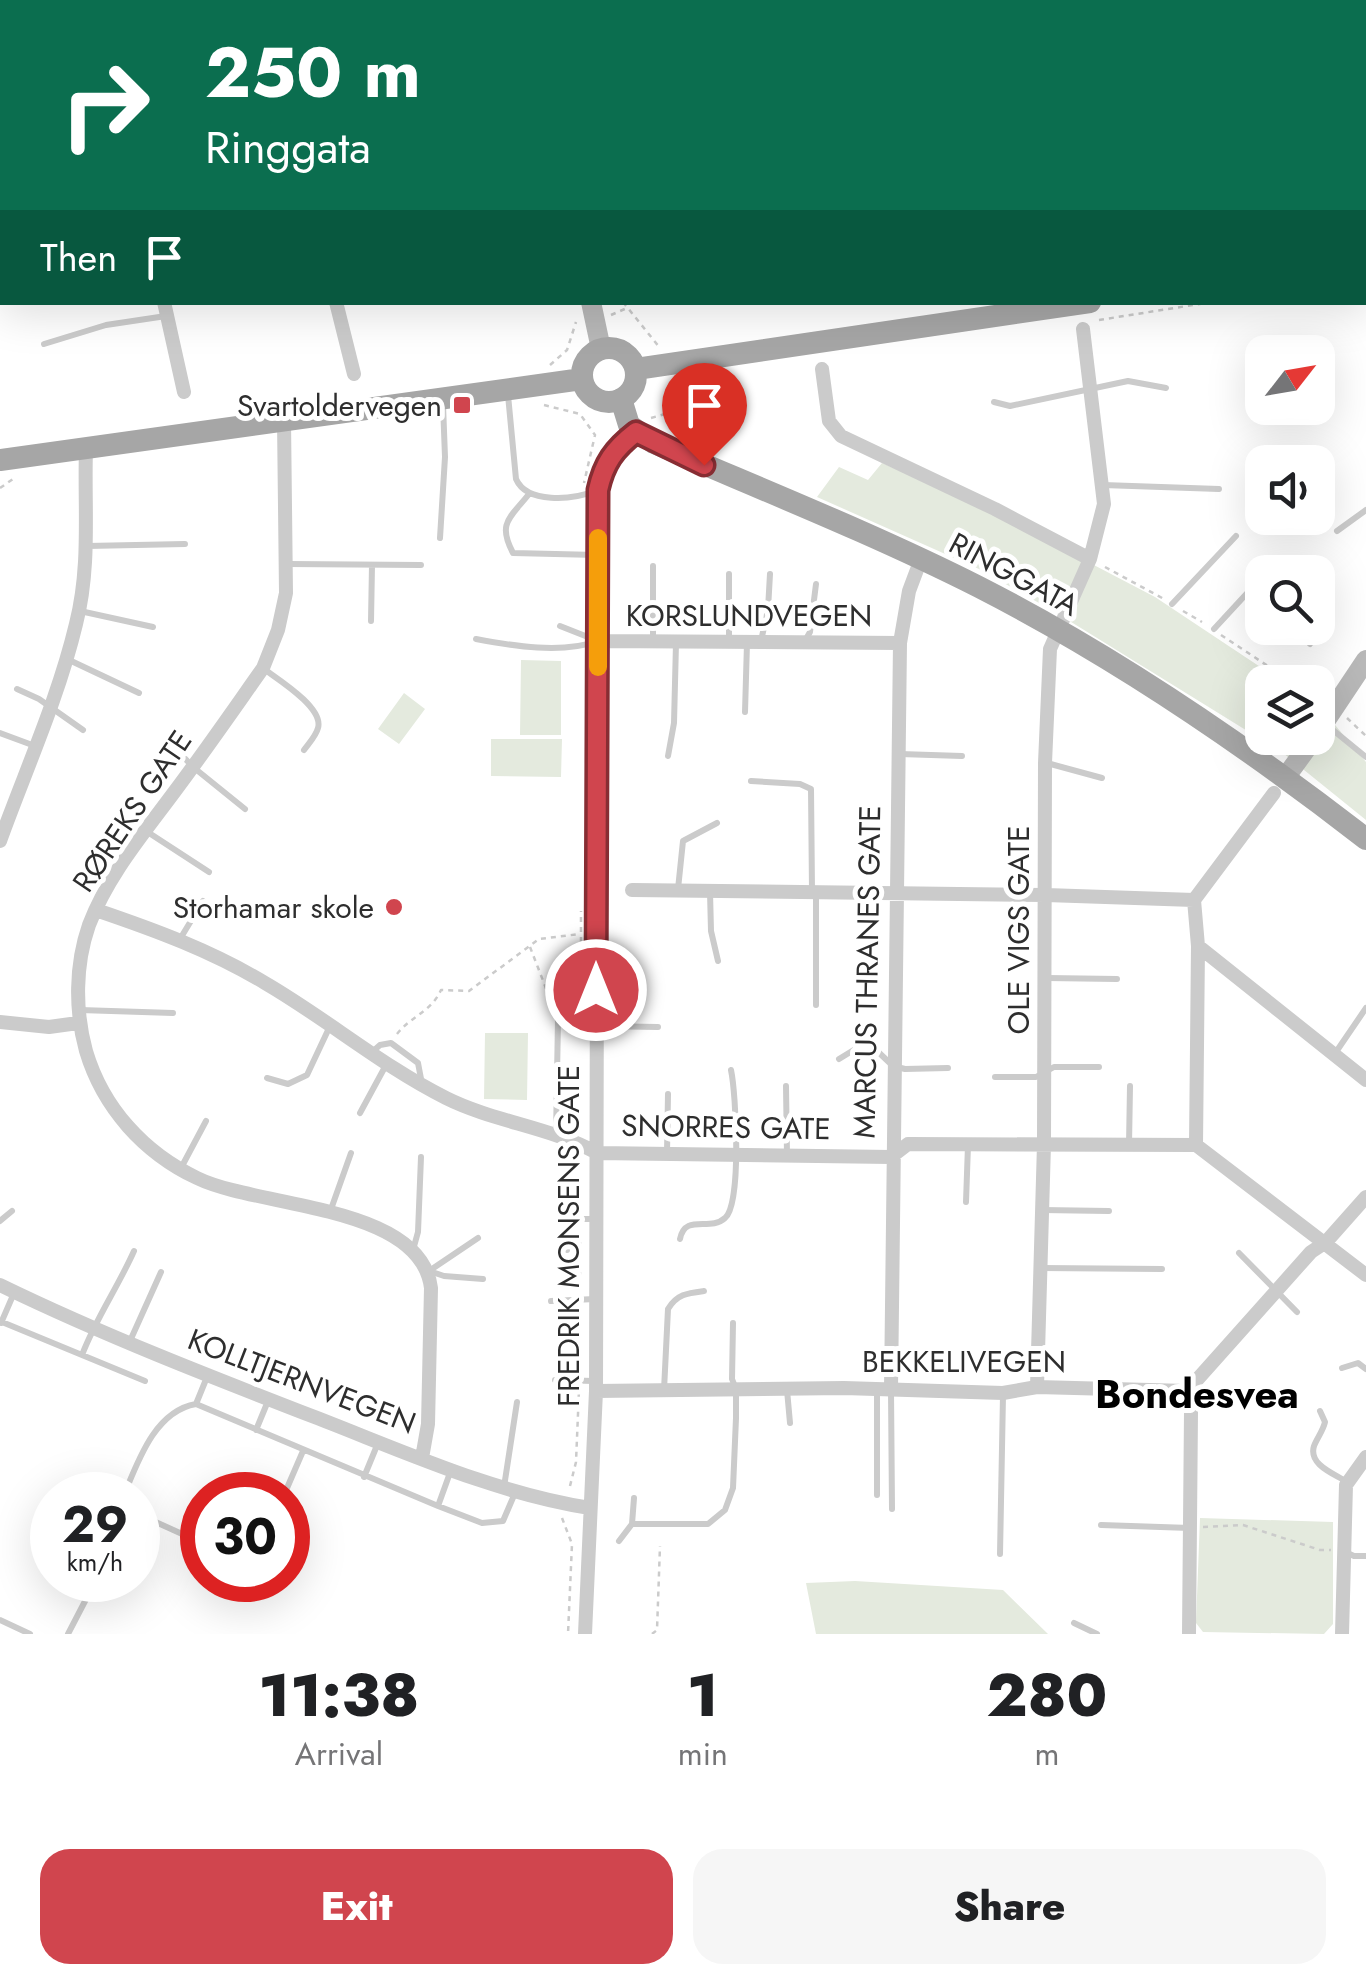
<!DOCTYPE html>
<meta charset="utf-8">
<style>
:root{--surface:#fff;--page:#f6f6f6;--text:#202124;--muted:#757577;--accent:#d0454e}
body{margin:0;font-family:Jost,sans-serif;background:var(--page);color:var(--text);height:100vh;display:flex;flex-direction:column;font-size:38px;white-space:nowrap}
*{box-sizing:border-box;margin:0}
p{font-size:32px;color:var(--muted)}
.icon{flex:none;width:55px;height:55px;fill:none;stroke:currentColor;stroke-width:2;stroke-linecap:round;stroke-linejoin:round}
.map{position:relative;height:1634px;overflow:hidden}
.details{display:flex;flex-direction:column;background:var(--surface);flex:1}
.details>*{flex:none}
.guide{position:absolute;left:0px;top:0px;width:1368px;height:305px;box-shadow:0 10px 40px #0002;background:#0b6e4f;color:#fff;overflow:hidden}
.needle{width:65px;rotate:59deg}
.fabs{position:absolute;left:1245px;top:335px;display:grid;gap:20px}
.fabs a{display:grid;place-items:center;width:90px;height:90px;border-radius:20px;background:var(--surface);box-shadow:0 10px 40px #0002;font-size:50px}
.speed{position:absolute;left:30px;top:1472px;display:flex;gap:20px;font-size:50px;font-weight:700;text-align:center}
.speed>*{display:grid;place-content:center;width:130px;height:130px;border-radius:50%;background:var(--surface);box-shadow:0 10px 40px #0002;line-height:1}
.speed small{font-size:25px;font-weight:400}
.speed .limit{border:15px solid #d22;background:#fff;color:#111}
.pin{position:absolute;display:grid;place-items:center;width:85px;height:85px;color:#fff;margin:-102px -42px;border-radius:50% 50% 50% 0;rotate:-45deg;box-shadow:0 0 10px #0007}
.pin .icon{rotate:45deg}
.me{position:absolute;width:110px;margin:-55px;rotate:0deg;stroke-linejoin:round;filter:drop-shadow(0 0 8px #0008)}
.turn{display:flex;align-items:center;gap:35px;height:210px;padding:0 40px;font-size:45px}
.turn .icon{width:130px;height:130px;stroke-width:2.5}
.turn b{display:block;font-size:70px;line-height:85px}
.then{display:flex;align-items:center;height:95px;padding:0 40px;background:#0003;gap:20px;font-size:38px}
.eta{display:flex;justify-content:space-evenly;align-items:center;height:170px;text-align:center}
.eta b{font-size:60px;font-weight:800;line-height:70px}
.cta{display:flex;gap:20px;margin-top:auto;padding:20px 40px}
.cta a{flex:1;height:115px;border-radius:30px;background:var(--accent);color:#fff;font-size:40px;font-weight:800;line-height:115px;text-align:center}
.cta a+a{background:var(--page);color:var(--text)}
.map>svg:first-child{display:block}
.green{fill:#e4eade}
.lines{fill:none;stroke-linecap:round;stroke-linejoin:round}
.path{stroke:#cbcbcb;stroke-width:2.5;stroke-dasharray:5 5;stroke-linecap:butt}
.service{stroke:#cbcbcb;stroke-width:6}
.minor{stroke:#cbcbcb;stroke-width:14}
.tertiary{stroke:#cbcbcb;stroke-width:18}
.secondary{stroke:#b8b8b8;stroke-width:20}
.primary{stroke:#a6a6a6;stroke-width:22}
.route-casing{stroke:#872d33;stroke-width:25}
.route{stroke:#d0454e;stroke-width:18}
.slow{stroke:#f59e0b;stroke-width:18}
.poi-dot{fill:#d0454e;stroke:#fff;stroke-width:4}
.labels{text-anchor:middle;dominant-baseline:central;stroke-width:10;stroke-linejoin:round;paint-order:stroke}
.poi-label{font-size:30px;fill:#2e2e2e;stroke:#fff;text-anchor:end}
.street-label{font-size:30px;fill:#2e2e2e;stroke:#fff}
.district-label{font-size:40px;font-weight:bold;fill:#000;stroke:#fff}
</style>
<div class="map">
<svg width="1366" height="1634" viewBox="0 0 1366 1634">
<rect width="100%" height="100%" fill="#fff"/>
<path class="green" d="M882 463 989 510 1155 597 1283 682H1262V738H1318V705L1320 707 1366 762V820L1283 753 1055 612 979 569 817 497 839 467 868 480Z
M521 660 561 661V735H520Z
M404 693 425 709 399 744 378 729Z
M491 739H562L561 777 491 776Z
M485 1033H528L527 1100 484 1099Z
M1200 1518 1333 1522V1624L1324 1634 1203 1632 1196 1623Z
M855 1581 1003 1590 1048 1634H816L806 1583Z"/>
<g class="lines">
<path class="path" d="M1174 2 1313 0
M623 302 660 348
M611 315 627 308
M1099 320 1212 302
M550 365 567 350 576 322
M671 384 673 411 683 433
M544 405 580 414 595 435 584 483
M651 418 672 412
M0 488 13 479
M1105 567 1164 599
M1183 611 1202 622
M1221 635 1292 682
M1347 718 1366 736
M530 947 554 1009
M581 972V911
M397 1034C411 1016 431 1012 441 990L469 991 539 939 580 934
M580 1287V1235
M579 1367 580 1340
M570 1486 576 1462 579 1390
M562 1518 572 1544 568 1634
M1203 1527 1243 1525 1320 1550H1331
M652 1634 657 1630 660 1546"/>
<path class="service" d="M44 344 106 325 166 316
M508 395 516 479C527 504 572 500 595 491
M994 402 1010 406 1128 381 1166 388
M1103 485 1219 489
M529 494C510 518 497 523 513 553L597 555
M1337 531 1366 510
M440 538 445 457 443 404
M87 546 185 544
M288 564 421 565
M653 566V640
M729 574V641
M1172 604 1236 536
M80 611 153 627
M371 621 372 565
M1214 629 1262 577
M476 639C513 646 562 654 598 641L560 626
M761 641 768 609 770 574
M805 641 810 632 816 584
M1310 644 1325 618 1318 605
M67 659 139 693
M264 669C279 680 324 708 318 728 316 736 309 743 304 750
M17 689 39 699 83 730
M745 712 747 643
M1328 726 1366 757
M0 733 35 746
M176 749 193 767 245 809
M900 754 962 756
M668 756 674 723 676 643
M1047 763 1102 778
M751 781 800 784 811 789 812 891
M146 831 209 872
M678 889 683 841 717 823
M710 892 711 931 718 961
M180 939 203 901
M1047 978 1117 979
M816 1005V893
M80 1010 173 1013
M598 1026 658 1027
M1336 1052 1366 1008
M371 1053 380 1045 391 1043 418 1063 422 1084
M839 1059 857 1048H874L893 1066 905 1069 948 1068
M995 1077H1036L1054 1067H1099
M267 1078 288 1084 307 1075 330 1026
M786 1086 787 1155
M360 1113 386 1065
M556 1135 558 1019
M1129 1145 1130 1086
M667 1153 668 1094
M181 1168 206 1121
M966 1202 968 1145
M1042 1210 1109 1211
M330 1212 351 1153
M0 1221 12 1211
M478 1238 429 1271 444 1276 483 1279
M680 1239C685 1213 710 1232 725 1218 742 1204 736 1093 731 1070
M413 1250 418 1232 421 1157
M567 1250V1219H595
M1239 1253 1297 1312
M1041 1268 1162 1269
M551 1301 595 1299
M2 1322 145 1381
M1 1323 14 1293
M130 1341 161 1272
M82 1355C96 1318 118 1287 134 1251
M1342 1368 1358 1363 1366 1369
M555 1380 594 1381
M664 1390 668 1309C677 1294 688 1293 704 1291
M787 1390 790 1423
M891 1391 892 1509
M196 1404 207 1377
M1320 1411 1325 1422C1323 1431 1317 1438 1314 1446 1308 1465 1335 1474 1347 1482
M256 1430 268 1401
M364 1477 378 1443
M504 1487 517 1402
M124 1495C138 1461 155 1411 196 1404L438 1506 482 1523 503 1521 515 1493
M284 1495 303 1451
M877 1495V1390
M438 1506 451 1470
M138 1514 202 1543
M632 1524H708L725 1510 733 1488 736 1418V1389L732 1379 733 1323
M1101 1525 1190 1528
M619 1541 632 1524 634 1498
M1343 1551 1354 1556H1366
M1000 1554 1003 1395
M243 1593 248 1580
M0 1620 30 1634
M1074 1623 1097 1634
M68 1634 96 1580"/>
<path class="minor" d="M100 0V2
M826 0V2
M0 35H2
M0 163H2
M164 302 184 392
M336 302 354 374
M822 369 829 421 841 436 995 509 1090 559
M284 420 286 593 278 630 263 668C234 709 205 751 175 791 144 833 108 875 89 925 75 965 75 1011 86 1051 103 1108 144 1153 197 1178 258 1208 421 1204 431 1288L428 1424 422 1458
M598 641 900 643
M0 841C26 769 58 699 76 624 91 565 84 507 86 448
M632 890 1046 895 1194 900
M96 910C155 930 212 951 265 983 327 1019 382 1066 446 1098 494 1122 551 1127 597 1153L891 1157 908 1144 1196 1145 1366 1275
M1198 946 1366 1080
M0 1022 49 1027 78 1023
M1196 1145 1198 946 1194 900 1274 793
M0 1285C107 1337 219 1380 330 1423 414 1456 500 1494 590 1508
M1037 1387 1044 1144 1045 763 1050 649 1090 559 1104 504 1083 329
M891 1389 900 643 909 591 921 559
M596 1391 844 1388 1003 1393 1037 1387 1187 1391 1311 1252 1326 1242 1366 1197
M1187 1391 1191 1412 1189 1634
M585 1634 596 1391 598 489C605 463 614 449 636 433
M1342 1634 1346 1485 1366 1457"/>
<path class="tertiary" d="M1365 14H1366"/>
<path class="secondary" d="M479 0 481 2
M591 302 601 349
M1318 732 1366 660
M1285 778 1314 738"/>
<path class="primary" d="M1365 264H1366
M582 375a27 27 0 1 1 54 0a27 27 0 1 1-54 0Z
M636 369 1090 302
M621 399 629 425 654 443C763 490 874 534 979 587 1116 657 1245 745 1366 839
M0 460 582 379"/>
</g>
<g class="lines">
<g class="route-casing">
<path id="route" d="M596 990 598 490C604 463 614 449 636 432L704 465"/>
</g>
<use href="#route" class="route"/>
<path class="slow" d="M598 667V538"/>
</g>
<g class="poi-dot">
<rect x="452" y="395" width="20" height="20" rx="5"/>
<circle cx="394" cy="907" r="10"/>
</g>
<g class="labels">
<g class="poi-label">
<text x="442" y="405">Svartoldervegen</text>
<text x="374" y="907">Storhamar skole</text>
</g>
<g class="street-label">
<text transform="translate(1014 574) rotate(28)">RINGGATA</text>
<text x="749" y="615">KORSLUNDVEGEN</text>
<text transform="translate(132 811) rotate(-56)">RØREKS GATE</text>
<text transform="translate(1018 930) rotate(-90)">OLE VIGS GATE</text>
<text transform="translate(867 972) rotate(-89)">MARCUS THRANES GATE</text>
<text transform="translate(726 1127) rotate(1)">SNORRES GATE</text>
<text transform="translate(568 1236) rotate(-90)">FREDRIK MONSENS GATE</text>
<text x="964" y="1361">BEKKELIVEGEN</text>
<text transform="translate(302 1381) rotate(21)">KOLLTJERNVEGEN</text>
</g>
<g class="district-label">
<text x="1197" y="1394">Bondesvea</text>
</g>
</g>
</svg>
<div class="fabs">
<a><svg class="needle" viewBox="-14 -14 28 28"><path d="M0-13l5 13h-10z" fill="#e53935"/><path d="M0 13l5-13h-10z" fill="#757577"/></svg></a>
<a><svg class="icon" aria-label="sound" viewBox="0 0 24 24"><path d="M4 9h4l5-4v14l-5-4H4zM17 9q2 3 0 6"/></svg></a>
<a><svg class="icon" aria-label="search" viewBox="0 0 24 24"><circle cx="10" cy="10" r="6"/><path d="M15 15l6 6"/></svg></a>
<a><svg class="icon" aria-label="layers" viewBox="0 0 24 24"><path d="M12 4l9 5-9 5-9-5zM3 14l9 5 9-5"/></svg></a>
</div>
<div class="speed"><div>29<small>km/h</small></div><div class="limit">30</div></div>
<div class="pin" style="left:704px;top:465px;background:#d93025"><svg class="icon" aria-label="arrive" viewBox="0 0 24 24"><path d="M6 21V4h12l-3 4 3 4H6"/></svg></div>
<svg class="me" style="left:596px;top:990px" viewBox="-20 -20 40 40"><circle r="17" fill="#d0454e" stroke="#fff" stroke-width="3"/><path d="M0-11L8 9 0 5-8 9z" fill="#fff"/></svg>
<div class="guide">
<div class="turn"><svg class="icon" aria-label="right" viewBox="0 0 24 24"><path d="M7 20v-9h11M14 6l5 5-5 5"/></svg><div><b>250 m</b>Ringgata</div></div>
<div class="then">Then<svg class="icon" aria-label="arrive" viewBox="0 0 24 24"><path d="M6 21V4h12l-3 4 3 4H6"/></svg></div>
</div>
</div>
<section class="details">
<div class="eta">
<div><b>11:38</b><p>Arrival</p></div>
<div><b>1</b><p>min</p></div>
<div><b>280</b><p>m</p></div>
</div>
<div class="cta"><a>Exit</a><a>Share</a></div>
</section>
